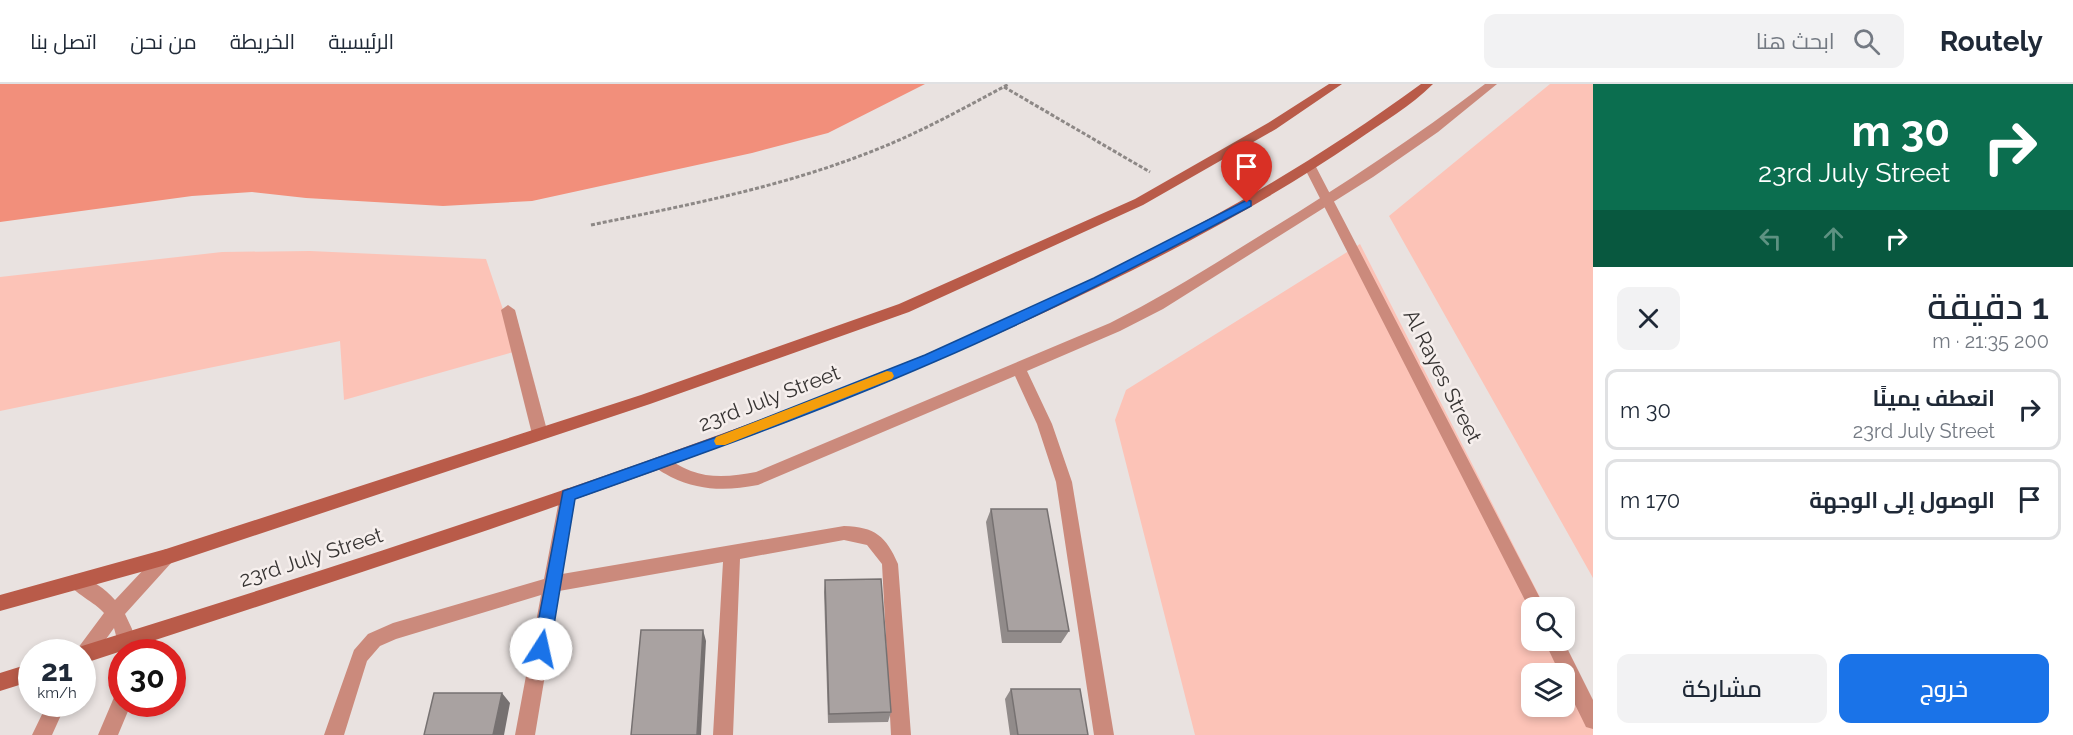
<!DOCTYPE html>
<html lang="ar">
<meta charset="utf-8">
<style>
:root{--surface:#fff;--page:#f2f2f3;--text:#1f2937;--muted:#747a83;--line:#e0e1e3;--accent:#1a73e8}
body{margin:0;font-family:Raleway,Cairo,sans-serif;background:var(--page);color:var(--text);direction:rtl;height:100vh;display:flex;flex-direction:column;font-size:22px;white-space:nowrap}
*{box-sizing:border-box;margin:0}
p{font-size:20px;color:var(--muted)}
.icon{flex:none;width:33px;height:33px;fill:none;stroke:currentColor;stroke-width:2;stroke-linecap:round;stroke-linejoin:round}
.map{position:relative;flex:1;overflow:hidden;direction:ltr}
.sheet{display:flex;flex-direction:column;background:var(--surface);width:480px}
.sheet>*{flex:none}
.banner{background:#0b6e4f;color:#fff;overflow:hidden}
.tools{position:absolute;left:1521px;top:513px;display:grid;gap:12px}
.tools a{display:grid;place-items:center;width:54px;height:54px;border-radius:12px;background:var(--surface);box-shadow:0 3px 9px #0003;font-size:30px}
.speed{position:absolute;left:18px;top:555px;display:flex;gap:12px;font-size:30px;font-weight:700;text-align:center}
.speed>*{display:grid;place-content:center;width:78px;height:78px;border-radius:50%;background:var(--surface);box-shadow:0 3px 9px #0003;line-height:1}
.speed small{font-size:15px;font-weight:400}
.speed .limit{border:9px solid #d22;background:#fff;color:#111}
.pin{position:absolute;display:grid;place-items:center;width:51px;height:51px;color:#fff;margin:-62px -26px;border-radius:50% 50% 50% 0;rotate:-45deg;box-shadow:0 0 6px #0007}
.pin .icon{rotate:45deg}
.me{position:absolute;width:66px;margin:-33px;rotate:10deg;stroke-linejoin:round;filter:drop-shadow(0 0 4px #0008)}
.turn{display:flex;align-items:center;gap:21px;height:126px;padding:0 24px;font-size:27px}
.turn .icon{width:78px;height:78px;stroke-width:2.5}
.turn b{display:block;font-size:42px;line-height:51px}
.lanes{display:flex;align-items:center;height:57px;padding:0 24px;background:#0003;justify-content:center;gap:30px;direction:ltr}
.lanes .off{opacity:.35}
.round{display:grid;place-items:center;flex:none;width:63px;height:63px;border-radius:12px;background:var(--page)}
.headline{display:flex;align-items:center;justify-content:space-between;height:102px;padding:0 24px}
h1{font-size:36px;font-weight:600;line-height:45px}
.button{display:flex;gap:12px;margin-top:auto;padding:12px 24px}
.button a{flex:1;height:69px;border-radius:12px;background:var(--accent);color:#fff;font-size:24px;font-weight:600;line-height:69px;text-align:center}
.button a+a{background:var(--page);color:var(--text)}
ul{padding:0;list-style:none}
li{display:flex;align-items:center;gap:18px;height:81px;margin:0 12px 9px;padding:0 12px;border:3px solid var(--line);border-radius:12px}
li div{flex:1}
li b{display:block;font-size:22px}
li em{font-style:normal}
header{display:flex;align-items:center;gap:36px;box-sizing:border-box;height:84px;padding:0 30px;background:var(--surface);border-bottom:2px solid var(--line)}
header strong{font-size:28px}
nav{display:flex;gap:33px;margin-inline-start:auto;font-size:21px}
.search{width:420px;height:54px;background:var(--page);display:flex;align-items:center;gap:15px;box-sizing:border-box;padding:0 21px;border-radius:12px;color:var(--muted);font-size:22px}
main{display:flex;flex:1;min-height:0}
.map>svg:first-child{display:block}
.green{fill:#fcc3b7;fill-rule:evenodd}
.water{fill:#f28f7b}
.lines{fill:none;stroke-linecap:round;stroke-linejoin:round}
.path{stroke:#8d8886;stroke-width:3;stroke-dasharray:4 2;stroke-linecap:butt}
.service{fill:#cb8a7c;fill-rule:evenodd}
.minor{fill:#cb8a7c;fill-rule:evenodd}
.tertiary{fill:#cb8a7c;fill-rule:evenodd}
.secondary{fill:#b95b49;fill-rule:evenodd}
.wall{fill:#918b8a}
.shaded-wall{fill:#767171}
.building{fill:#a9a2a1;stroke:#767171;stroke-width:1.5}
.route{fill:#1a73e8;stroke:#114b97;stroke-width:1.5}
.slow{fill:#f59e0b}
.labels{text-anchor:middle;dominant-baseline:central;stroke-width:5;stroke-linejoin:round;paint-order:stroke}
.street-label{font-size:21px;fill:#373433;stroke:#f6efed}
</style>
<header>
<strong>Routely</strong>
<div class="search"><svg class="icon" aria-label="search" viewBox="0 0 24 24"><circle cx="10" cy="10" r="6"/><path d="M15 15l6 6"/></svg>ابحث هنا</div>
<nav><a>الرئيسية</a><a>الخريطة</a><a>من نحن</a><a>اتصل بنا</a></nav>
</header>
<main>
<section class="sheet">
<div class="banner">
<div class="turn"><svg class="icon" aria-label="right" viewBox="0 0 24 24"><path d="M7 20v-9h11M14 6l5 5-5 5"/></svg><div><b>30 m</b>23rd July Street</div></div>
<div class="lanes"><svg class="icon off" aria-label="left" viewBox="0 0 24 24"><path d="M17 20v-9H6M10 6l-5 5 5 5"/></svg><svg class="icon off" aria-label="ahead" viewBox="0 0 24 24"><path d="M12 20V5M6 11l6-6 6 6"/></svg><svg class="icon" aria-label="right" viewBox="0 0 24 24"><path d="M7 20v-9h11M14 6l5 5-5 5"/></svg></div>
</div>
<div class="headline"><div><h1>1 دقيقة</h1><p>200 m · 21:35</p></div><a class="round"><svg class="icon" aria-label="close" viewBox="0 0 24 24"><path d="M6 6l12 12M18 6L6 18"/></svg></a></div>
<ul>
<li><svg class="icon" aria-label="right" viewBox="0 0 24 24"><path d="M7 20v-9h11M14 6l5 5-5 5"/></svg><div><b>انعطف يمينًا</b><p>23rd July Street</p></div><em>30 m</em></li>
<li><svg class="icon" aria-label="arrive" viewBox="0 0 24 24"><path d="M6 21V4h12l-3 4 3 4H6"/></svg><div><b>الوصول إلى الوجهة</b></div><em>170 m</em></li>
</ul>
<div class="button"><a>خروج</a><a>مشاركة</a></div>
</section>
<div class="map">
<svg width="1593" height="651" viewBox="0 0 1593 651">
<rect width="100%" height="100%" fill="#e9e2e0"/>
<path class="green" d="M1550 0H1593V494L1389 132Z
M1360 160 1545 523 1532 524V556L1561 557 1593 619V651H1195L1115 336 1126 306ZM1532 590H1564V622H1532Z
M310 167 486 175 517 267 344 316 340 257 0 327V193L222 168Z"/>
<path class="water" d="M0 0H925L828 49 752 69 532 117 443 122 306 114 252 108 192 112 0 138Z"/>
<g class="lines">
<path class="path" d="M1004 3 1150 88
M591 141C683 122 777 104 865 70 916 51 962 25 1009 0"/>
<path class="service" d="M508 221 515 226 548 350 545 354 540 356 535 354 532 350 501 226Z"/>
<path class="minor" d="M1485 0H1497L1438 48 1373 93 1163 225 1120 247 1027 287 1052 340 1072 398 1114 651H1094L1056 398 1037 340 1015 292 758 401C727 407 700 407 671 393 664 389 657 386 653 379L655 374 661 372C671 376 680 383 691 387 712 395 735 392 756 388L1110 239C1162 213 1211 182 1261 151 1338 104 1413 55 1485 0Z
M568 404 574 406 576 411 562 490 844 442C875 443 886 452 898 480L911 651H891L882 480 867 461 844 456 740 475 733 651H713L723 478 559 507 535 651H515L541 511 396 555 380 562 367 577 344 651H324L354 566 368 550 393 539 544 495 560 411 562 406Z"/>
<path class="tertiary" d="M1309 77 1315 81 1542 518 1545 524H1532V530L1303 81Z
M166 465 172 468 174 473 172 478 125 530 132 545 137 568H122V574L114 544 88 580 82 583V568H75L104 529C95 518 73 509 68 498L71 492 77 490C91 496 105 504 115 516L160 468Z
M1544 556H1563L1593 616V645L1586 643 1564 598V590H1560Z
M122 609V620H131L118 651H98L115 611Z
M47 620H66L52 651H32Z"/>
<path class="secondary" d="M1329 0H1342L1276 45 1143 121 909 228 650 320 166 481 0 527V511L166 465 641 311 899 220 1135 115 1268 39Z
M1421 0H1433C1411 22 1382 39 1356 57 1284 106 1209 148 1131 187 918 293 695 375 470 452 341 495 212 538 82 580V568H74L76 565 82 562C255 508 427 453 598 394 885 294 1174 181 1421 0Z
M32 579V597L0 607V589Z"/>
</g>
<path class="wall" d="M991 425 1069 547 1061 559H1002L986 438Z
M825 496 891 628 888 638 828 639 824 508Z
M1011 605 1088 651H1010L1005 615Z"/>
<path class="shaded-wall" d="M703 546 706 557 701 651H697Z
M502 609 510 619 504 651H493Z"/>
<path class="building" d="M991 425H1047L1069 547H1008Z
M881 495 891 628 829 630 825 496Z
M641 546H703L697 651H631Z
M1011 605H1080L1088 651H1018Z
M434 609H502L493 651H424Z"/>
<path class="route" d="M1247 116 1251 117V122C1147 177 1043 231 934 278 817 329 696 372 575 415L550 565 547 570 541 573 536 570 533 565 563 407 722 351 925 271 1094 194Z"/>
<path class="slow" d="M887 287 892 288 894 292 892 295 725 361H716L714 357 716 353Z"/>
<g class="labels">
<g class="street-label">
<text transform="translate(1443 292) rotate(63)">Al Rayes Street</text>
<text transform="translate(769 314) rotate(-21)">23rd July Street</text>
<text transform="translate(311 473) rotate(-18)">23rd July Street</text>
</g>
</g>
</svg>
<div class="tools">
<a><svg class="icon" aria-label="search" viewBox="0 0 24 24"><circle cx="10" cy="10" r="6"/><path d="M15 15l6 6"/></svg></a>
<a><svg class="icon" aria-label="layers" viewBox="0 0 24 24"><path d="M12 4l9 5-9 5-9-5zM3 14l9 5 9-5"/></svg></a>
</div>
<div class="speed"><div>21<small>km/h</small></div><div class="limit">30</div></div>
<div class="pin" style="left:1247px;top:119px;background:#d93025"><svg class="icon" aria-label="arrive" viewBox="0 0 24 24"><path d="M6 21V4h12l-3 4 3 4H6"/></svg></div>
<svg class="me" style="left:541px;top:565px" viewBox="-20 -20 40 40"><circle r="19" fill="#fff"/><path d="M0-13L10 11 0 6-10 11z" fill="#1a73e8"/></svg>
</div>
</main>
